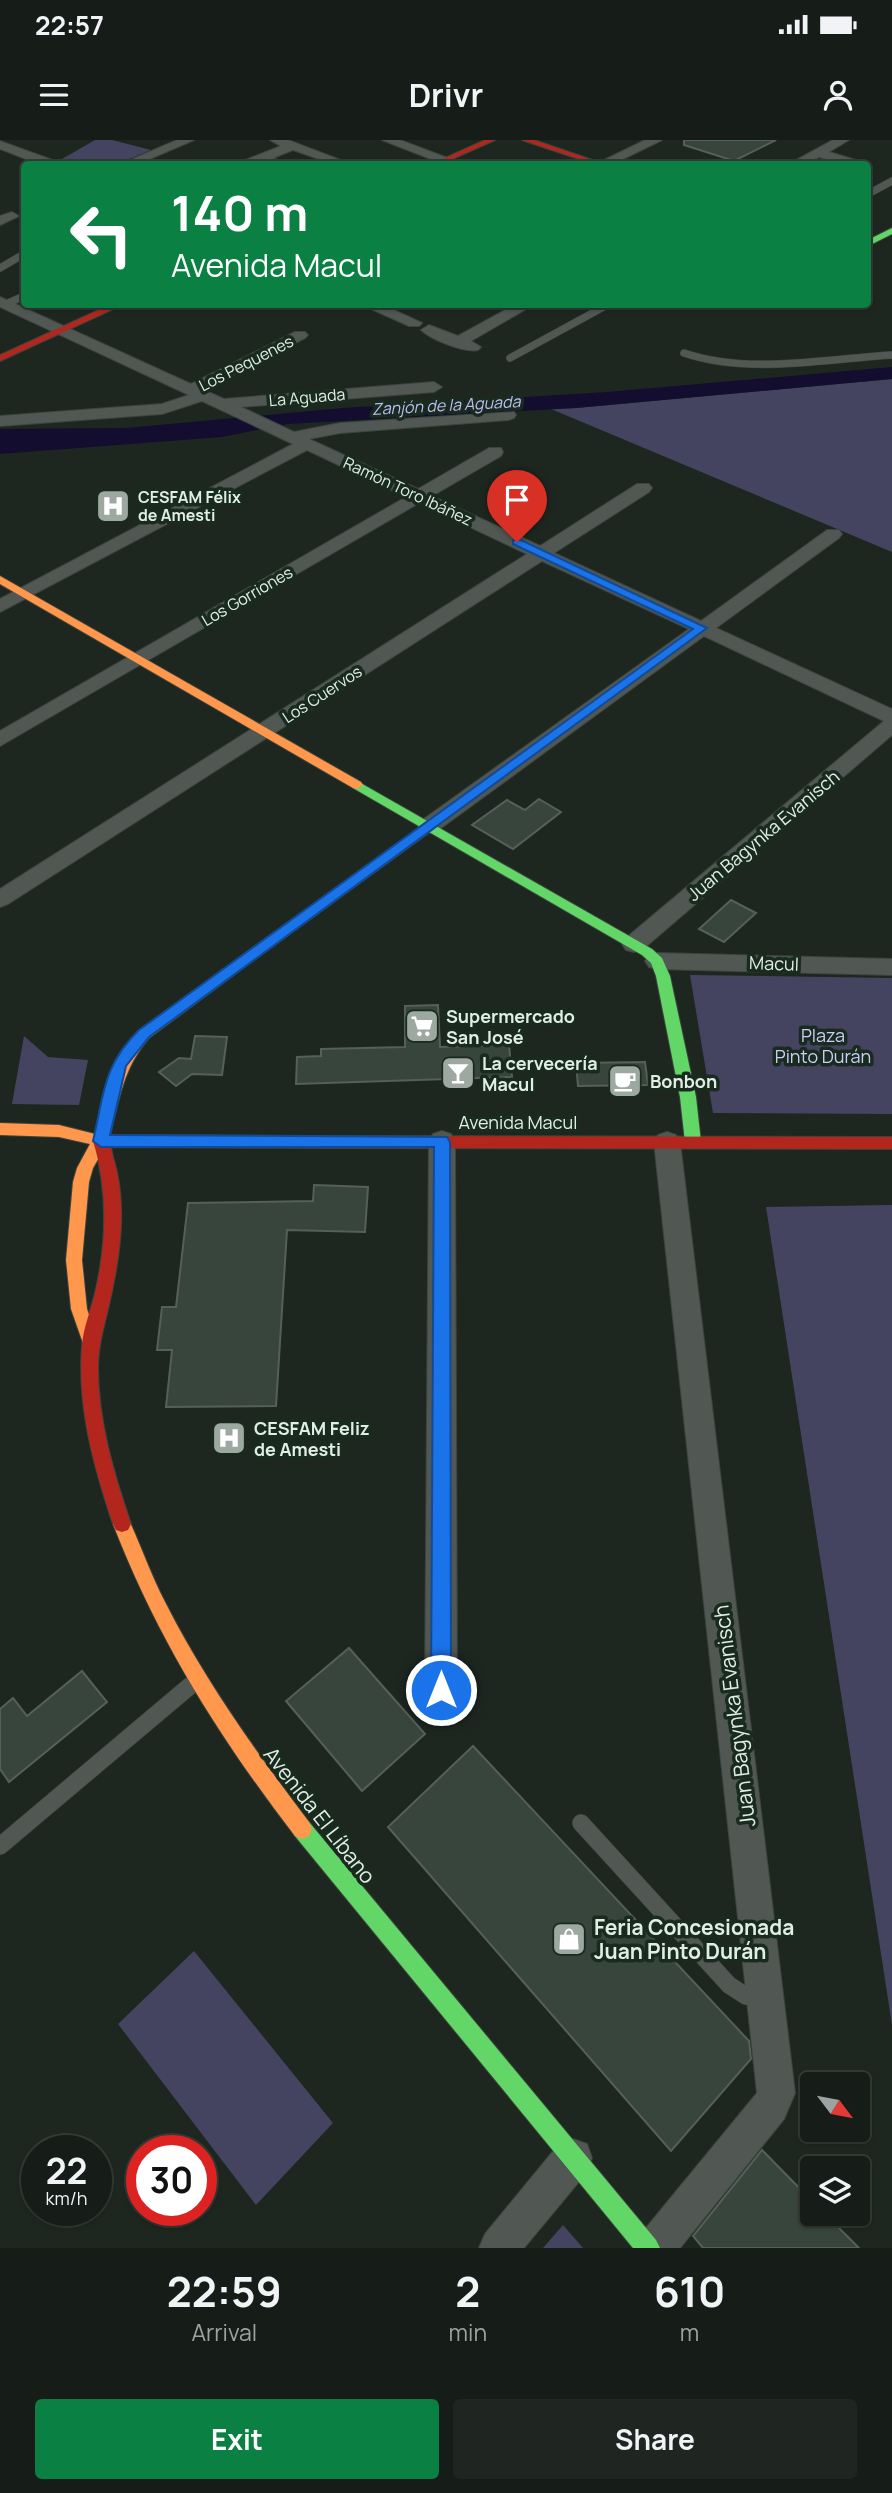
<!DOCTYPE html>
<meta charset="utf-8">
<style>
:root{--surface:#161d18;--page:#1f2621;--text:#f1f3f6;--muted:#9ea2a2;--line:#353b37;--accent:#0b8043}
body{margin:0;font-family:Manrope,sans-serif;background:var(--page);color:var(--text);height:100vh;display:flex;flex-direction:column;font-size:26px;white-space:nowrap}
*{box-sizing:border-box;margin:0}
p{font-size:23px;color:var(--muted)}
.icon{flex:none;width:38px;height:38px;fill:none;stroke:currentColor;stroke-width:2;stroke-linecap:round;stroke-linejoin:round}
.map{position:relative;height:2108px;overflow:hidden}
.side{display:flex;flex-direction:column;background:var(--surface);flex:1}
.side>*{flex:none}
.banner{position:absolute;left:21px;top:21px;width:850px;height:147px;border-radius:7px;box-shadow:0 2px 5px #0004,0 0 0 2px var(--line);background:#0b8043;color:#fff;overflow:hidden}
.needle{width:46px;rotate:122deg}
.buttons{position:absolute;left:800px;top:1932px;display:grid;gap:14px}
.buttons a{display:grid;place-items:center;width:70px;height:70px;border-radius:7px;background:var(--surface);box-shadow:0 2px 5px #0004,0 0 0 2px var(--line);font-size:35px}
.speed{position:absolute;left:21px;top:1995px;display:flex;gap:14px;font-size:35px;font-weight:700;text-align:center}
.speed>*{display:grid;place-content:center;width:91px;height:91px;border-radius:50%;background:var(--surface);box-shadow:0 2px 5px #0004,0 0 0 2px var(--line);line-height:1}
.speed small{font-size:18px;font-weight:400}
.speed .limit{border:10px solid #d22;background:#fff;color:#111}
.pin{position:absolute;display:grid;place-items:center;width:60px;height:60px;color:#fff;margin:-72px -30px;border-radius:50% 50% 50% 0;rotate:-45deg;box-shadow:0 0 7px #0007}
.pin .icon{rotate:45deg}
.me{position:absolute;width:77px;margin:-38px;rotate:0deg;stroke-linejoin:round;filter:drop-shadow(0 0 5px #0008)}
.turn{display:flex;align-items:center;gap:24px;height:147px;padding:0 35px;font-size:32px}
.turn .icon{width:91px;height:91px;stroke-width:2.5}
.turn b{display:block;font-size:49px;line-height:60px}
.eta{display:flex;justify-content:space-evenly;align-items:center;height:119px;text-align:center}
.eta b{font-size:42px;font-weight:700;line-height:49px}
.button{display:flex;gap:14px;margin-top:auto;padding:14px 35px}
.button a{flex:1;height:80px;border-radius:7px;background:var(--accent);color:#fff;font-size:28px;font-weight:700;line-height:80px;text-align:center}
.button a+a{background:var(--page);color:var(--text)}
.status{display:flex;justify-content:space-between;align-items:center;height:49px;padding:0 35px;background:var(--surface);direction:ltr}
.status svg{height:19px;fill:currentColor}
header{display:flex;justify-content:space-between;align-items:center;height:91px;padding:0 35px;background:var(--surface);font-size:32px;font-weight:700}
.map>svg:first-child{display:block}
.green{fill:#444461}
.water{fill:#130e2f}
.building{fill:#38453c;stroke:#565f59;stroke-width:2}
.lines{fill:none;stroke-linecap:round;stroke-linejoin:round}
.lane-far1-casing{stroke:#3c443e;stroke-width:8}
.lane-casing{stroke:#3c443e;stroke-width:18}
.street-casing{stroke:#3c443e;stroke-width:2}
.fast-casing{stroke:#3c443e;stroke-width:2}
.slow-casing{stroke:#3c443e;stroke-width:2}
.jam-casing{stroke:#3c443e;stroke-width:2}
.lane-far1{stroke:#515853;stroke-width:7}
.lane{stroke:#515853;stroke-width:17}
.street{fill:#515853;fill-rule:evenodd}
.fast{fill:#63d668;fill-rule:evenodd}
.slow{fill:#ff974d;fill-rule:evenodd}
.jam{fill:#b3261e;fill-rule:evenodd}
.route{fill:#1a73e8;stroke:#114b97;stroke-width:2}
.labels{text-anchor:middle;dominant-baseline:central;stroke-width:7;stroke-linejoin:round;paint-order:stroke}
.far-street-label{font-size:16px;fill:#e2eee5;stroke:#192b1e}
.far-water-label{font-size:16px;font-style:italic;fill:#bfbdf7;stroke:#192b1e}
.far-poi-label{font-size:16px;font-weight:bold;fill:#e2eee5;stroke:#192b1e;text-anchor:start}
.street-label{font-size:18px;fill:#e2eee5;stroke:#192b1e}
.poi-label{font-size:18px;font-weight:bold;fill:#e2eee5;stroke:#192b1e;text-anchor:start}
.park-label{font-size:18px;fill:#cecdf9;stroke:#192b1e}
.near-street-label{font-size:21px;fill:#e2eee5;stroke:#192b1e}
.near-poi-label{font-size:21px;font-weight:bold;fill:#e2eee5;stroke:#192b1e;text-anchor:start}
</style>
<div class="status"><b>22:57</b><svg viewBox="0 0 49 12"><path d="M0 12V9h3v3zM5 12V6h3v6zM10 12V3h3v9zM15 12V0h3v12zM26 1h20v11H26zM47 4h2v5h-2z"/></svg></div>
<header><svg class="icon" aria-label="menu" viewBox="0 0 24 24"><path d="M4 6h16M4 12h16M4 18h16"/></svg>Drivr<svg class="icon" aria-label="person" viewBox="0 0 24 24"><circle cx="12" cy="8" r="4"/><path d="M4 21q1-7 8-7t8 7"/></svg></header>
<div class="map">
<svg width="892" height="2108" viewBox="0 0 892 2108">
<rect width="100%" height="100%" fill="#1d2720"/>
<path class="green" d="M95 0H112L151 10 117 24 55 23Z
M892 239V412L551 269 576 268Z
M690 835 892 838V974L713 973Z
M24 896 48 917 88 920 79 965 12 964Z
M892 1065V1885L766 1067Z
M194 1811 333 1983 256 2065 118 1884Z
M563 2085 583 2108H543Z"/>
<path class="water" d="M892 227V239L576 268 288 284 222 297 0 314V289L126 288 343 268 607 252Z"/>
<path class="building" d="M684 0H776L734 21 684 5Z
M539 659 561 672 513 709 472 685 507 660 525 670Z
M731 760 756 773 724 802 699 789Z
M438 865 440 907 509 905 512 937 296 944 297 917 321 916V909L405 907V866Z
M195 896 227 897 222 935 192 934 176 946 159 932 179 918 191 919Z
M645 922 648 945 578 946 576 923Z
M314 1045 368 1047 365 1092 287 1090 276 1266 166 1267 172 1210H157L162 1167H176L188 1063 313 1061Z
M349 1508 425 1594 362 1651 286 1561Z
M82 1531 107 1562 9 1642 0 1629V1569L13 1558 27 1576Z
M473 1606 749 1901 751 1919 671 2011 388 1687Z
M762 2010 812 2061V2074H825L859 2108H703L693 2096Z"/>
<g class="lines">
<g class="lane-far1-casing">
<path id="lane-far1" d="M263 18 280 24
M868 54 892 41
M0 128 24 114
M6 164 24 156
M684 213C749 235 825 219 892 215
M510 218 609 164"/>
</g>
<g class="lane-casing">
<path id="lane" d="M581 1683 729 1845 746 1856 762 1857
M0 1706 191 1545"/>
</g>
<g class="street-casing">
<path id="street" d="M177 0H194L138 24H121Z
M270 0H288L351 24H333L293 10 258 24H242L243 21 281 6Z
M382 0H400L453 20 451 23H441Z
M645 0H662L613 24H596Z
M833 0H849L829 12 859 21 860 24H842L819 17 805 24H789Z
M0 1 55 21 57 24H39L0 9Z
M12 72 19 76 0 85V76Z
M0 157 191 244 295 192H305L308 195 305 198 204 250 224 259 434 242 442 247 434 252 241 267 294 292 340 283 514 272 516 275 514 278 508 280 340 293 309 299 418 349 489 308H501L503 312 501 316 432 356 540 406 637 344H649L652 348 649 352 554 413 701 481 827 390H839L842 394 839 398 716 488 892 569V595L642 810 634 812 626 810 622 804 626 798 884 581 704 496 437 691H421L418 686 421 681 689 489 542 421 8 764 0 767V749L527 414 419 363 0 606V591L406 357 307 310 0 472V459L293 304 202 261 162 274 0 286V276L162 264 189 255 0 167Z
M360 164H381L422 183 419 186H409Z
M516 164H535L471 201 481 207 478 210C464 213 432 200 421 190L429 185 458 196Z
M657 813 892 819V835L657 829 649 827 645 821 649 815Z
M442 991 451 994 455 1001 457 1550 453 1561 441 1566 429 1561 425 1550 429 1001 433 994Z
M667 992 676 995 680 1002 795 1953 784 1979 680 2108H635L641 2094 757 1953 654 1002 658 995Z
M573 1999 587 2004 592 2018 587 2032 524 2108H479L485 2094 559 2004Z"/>
</g>
<g class="fast-casing">
<path id="fast" d="M892 88V94L868 106V100Z
M357 641 652 809 662 818 670 836 696 957 701 1002 698 1006H688L685 1002 680 957 656 836 651 823 642 815 353 648 351 645Z
M302 1679 309 1682 656 2100 660 2108H633L295 1696 292 1689 295 1682Z"/>
</g>
<g class="slow-casing">
<path id="slow" d="M0 436 361 642 363 645 357 649 353 648 0 444Z
M245 815 252 820 250 823 149 898C124 927 119 959 110 995L332 996 340 1002 332 1008 105 1007 93 1028 89 1042 82 1120 87 1169 98 1201 96 1206 90 1208 84 1206 71 1169 66 1120 73 1042 77 1028 90 1004 59 997 0 995V983L59 985 95 994C105 955 112 921 139 890Z
M122 1376 128 1378C141 1406 151 1435 165 1462 205 1541 256 1612 309 1682L312 1689 309 1696 302 1699 295 1696C219 1597 158 1500 113 1384L116 1378Z"/>
</g>
<g class="jam-casing">
<path id="jam" d="M485 0H495L441 24H432Z
M522 0H534L604 24H594Z
M112 164H124L0 221V215Z
M429 682 435 686 434 689 250 823H240L238 820 240 817Z
M101 995C110 998 111 1008 113 1017 128 1064 120 1117 109 1165 104 1187 98 1205 98 1228 98 1281 114 1334 131 1384L128 1390 122 1392 116 1390 113 1384C94 1327 77 1267 82 1206 83 1187 92 1168 96 1149 107 1099 108 1050 93 1001Z
M332 996 892 997V1009L332 1008 324 1002Z"/>
</g>
<use href="#lane-far1" class="lane-far1"/>
<use href="#lane" class="lane"/>
<use href="#street" class="street"/>
<use href="#fast" class="fast"/>
<use href="#slow" class="slow"/>
<use href="#jam" class="jam"/>
</g>
<path class="route" d="M513 400H521L707 488 149 897 126 926 110 995 447 997 450 1002 451 1550 448 1556 441 1559 434 1556 431 1550 434 1007H101L93 1001C104 954 103 925 139 890L693 489 513 404Z"/>
<defs>
<g id="hospital-square" transform="scale(1.75)"><rect x="-9" y="-9" width="18" height="18" rx="4" fill="#9da8a0" stroke="#192b1e"/><path d="M-5-5h3v3.5h4V-5h3V5h-3V1.5h-4V5h-3Z" fill="#fff"/></g>
<g id="supermarket-square" transform="scale(1.75)"><rect x="-9" y="-9" width="18" height="18" rx="4" fill="#9da8a0" stroke="#192b1e"/><path d="M-6-5.5h2.5l.6 2H6L4.5 2H-2.5L-4.4-4H-6ZM-1.5 3.2a1.3 1.3 0 1 0 .1 0ZM3 3.2a1.3 1.3 0 1 0 .1 0Z" fill="#fff"/></g>
<g id="bar-square" transform="scale(1.75)"><rect x="-9" y="-9" width="18" height="18" rx="4" fill="#9da8a0" stroke="#192b1e"/><path d="M-6-5H6L.8 .8V4.5H3.5V6h-7V4.5H-.8V.8Z" fill="#fff"/></g>
<g id="cafe-square" transform="scale(1.75)"><rect x="-9" y="-9" width="18" height="18" rx="4" fill="#9da8a0" stroke="#192b1e"/><path d="M-5.5-4.5H6V0H3Q3 3.5 0 3.5H-2.5Q-5.5 3.5-5.5 0ZM3-3.2v2h1.7v-2ZM-6 4.5H4V6H-6Z" fill="#fff"/></g>
<g id="shop-square" transform="scale(1.75)"><rect x="-9" y="-9" width="18" height="18" rx="4" fill="#9da8a0" stroke="#192b1e"/><path d="M-5-2.5h2.3a2.7 3.5 0 0 1 5.4 0H5L5.5 6h-11ZM-1.5-2.5h3a1.5 2.3 0 0 0-3 0Z" fill="#fff"/></g>
</defs>
<g fill-rule="evenodd">
<use href="#hospital-square" x="113" y="366"/>
<use href="#supermarket-square" x="422" y="886"/>
<use href="#bar-square" x="458" y="933"/>
<use href="#cafe-square" x="625" y="941"/>
<use href="#hospital-square" x="229" y="1298"/>
<use href="#shop-square" x="569" y="1799"/>
</g>
<g class="labels">
<g class="far-street-label">
<text transform="translate(246 223) rotate(-27)">Los Pequenes</text>
<text transform="translate(307 257) rotate(-5)">La Aguada</text>
<text transform="translate(408 351) rotate(25)">Ramón Toro Ibáñez</text>
<text transform="translate(247 456) rotate(-30)">Los Gorriones</text>
<text transform="translate(322 554) rotate(-33)">Los Cuervos</text>
</g>
<g class="far-water-label">
<text transform="translate(446 265) rotate(-3)">Zanjón de la Aguada</text>
</g>
<g class="far-poi-label">
<text x="138" y="357">CESFAM Félix<tspan x="138" dy="18">de Amesti</tspan></text>
</g>
<g class="street-label">
<text transform="translate(763 695) rotate(-40)">Juan Bagynka Evanisch</text>
<text transform="translate(774 823) rotate(2)">Macul</text>
<text x="518" y="982">Avenida Macul</text>
</g>
<g class="poi-label">
<text x="446" y="876">Supermercado<tspan x="446" dy="21">San José</tspan></text>
<text x="482" y="923">La cervecería<tspan x="482" dy="21">Macul</tspan></text>
<text x="650" y="941">Bonbon</text>
<text x="254" y="1288">CESFAM Feliz<tspan x="254" dy="21">de Amesti</tspan></text>
</g>
<g class="park-label">
<text x="823" y="895">Plaza<tspan x="823" dy="21">Pinto Durán</tspan></text>
</g>
<g class="near-street-label">
<text transform="translate(734 1576) rotate(-97)">Juan Bagynka Evanisch</text>
<text transform="translate(320 1675) rotate(52)">Avenida El Líbano</text>
</g>
<g class="near-poi-label">
<text x="594" y="1787">Feria Concesionada<tspan x="594" dy="24">Juan Pinto Durán</tspan></text>
</g>
</g>
</svg>
<div class="buttons">
<a><svg class="needle" viewBox="-14 -14 28 28"><path d="M0-13l5 13h-10z" fill="#e53935"/><path d="M0 13l5-13h-10z" fill="#9ea2a2"/></svg></a>
<a><svg class="icon" aria-label="layers" viewBox="0 0 24 24"><path d="M12 4l9 5-9 5-9-5zM3 14l9 5 9-5"/></svg></a>
</div>
<div class="speed"><div>22<small>km/h</small></div><div class="limit">30</div></div>
<div class="pin" style="left:517px;top:402px;background:#d93025"><svg class="icon" aria-label="arrive" viewBox="0 0 24 24"><path d="M6 21V4h12l-3 4 3 4H6"/></svg></div>
<svg class="me" style="left:441px;top:1550px" viewBox="-20 -20 40 40"><circle r="17" fill="#1a73e8" stroke="#fff" stroke-width="3"/><path d="M0-11L8 9 0 5-8 9z" fill="#fff"/></svg>
<div class="banner">
<div class="turn"><svg class="icon" aria-label="left" viewBox="0 0 24 24"><path d="M17 20v-9H6M10 6l-5 5 5 5"/></svg><div><b>140 m</b>Avenida Macul</div></div>
</div>
</div>
<section class="side">
<div class="eta">
<div><b>22:59</b><p>Arrival</p></div>
<div><b>2</b><p>min</p></div>
<div><b>610</b><p>m</p></div>
</div>
<div class="button"><a>Exit</a><a>Share</a></div>
</section>
